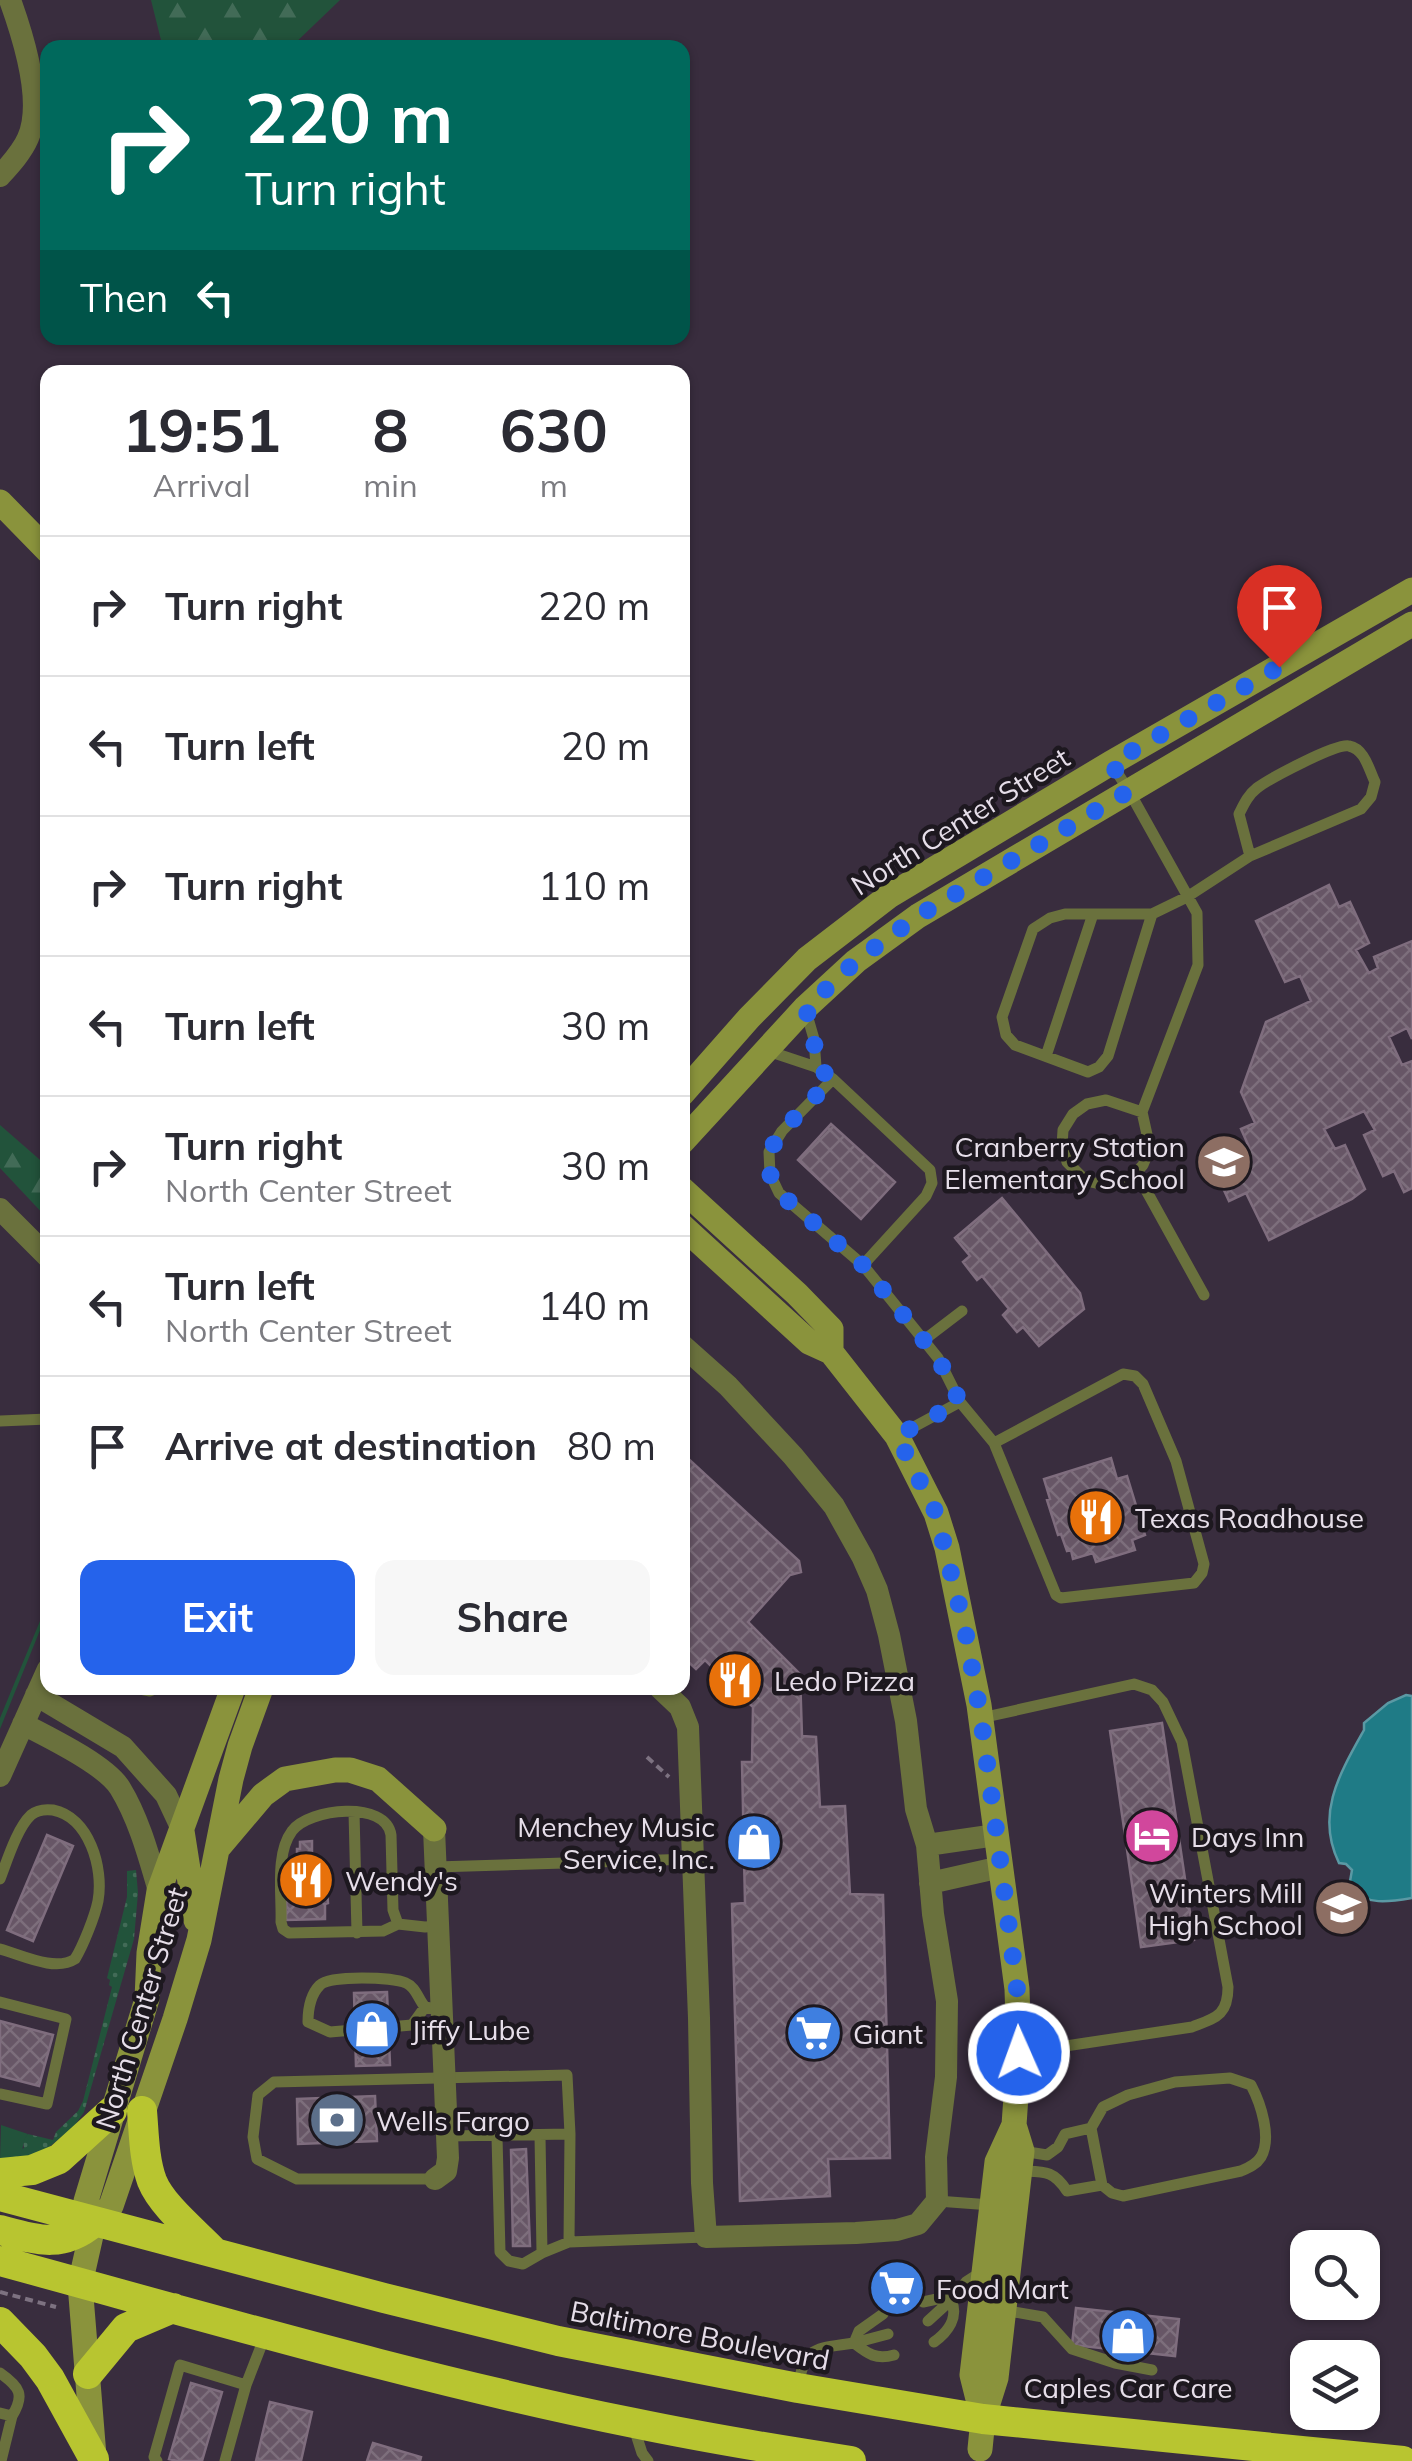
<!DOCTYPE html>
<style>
:root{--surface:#fff;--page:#f7f7f7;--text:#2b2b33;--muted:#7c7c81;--line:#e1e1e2;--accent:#2563eb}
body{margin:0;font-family:Mulish,sans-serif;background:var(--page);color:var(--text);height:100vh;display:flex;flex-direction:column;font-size:38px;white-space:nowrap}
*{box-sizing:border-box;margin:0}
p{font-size:32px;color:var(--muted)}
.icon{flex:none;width:55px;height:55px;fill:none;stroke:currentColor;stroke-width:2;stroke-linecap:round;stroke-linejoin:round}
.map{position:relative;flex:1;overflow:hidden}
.details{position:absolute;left:40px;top:365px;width:650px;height:1330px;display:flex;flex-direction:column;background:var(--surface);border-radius:20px;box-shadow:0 2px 8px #0004}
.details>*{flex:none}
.top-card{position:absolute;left:40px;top:40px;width:650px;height:305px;border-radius:20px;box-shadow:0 2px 8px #0004;background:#00695c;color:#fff;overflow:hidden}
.controls{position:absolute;left:1290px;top:2230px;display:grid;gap:20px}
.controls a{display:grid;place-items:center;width:90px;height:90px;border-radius:20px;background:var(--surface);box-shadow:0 2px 8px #0004;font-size:50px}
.pin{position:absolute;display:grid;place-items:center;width:85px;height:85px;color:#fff;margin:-102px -42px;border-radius:50% 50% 50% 0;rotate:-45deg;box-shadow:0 0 10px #0007}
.pin .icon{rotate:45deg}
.me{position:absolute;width:110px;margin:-55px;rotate:358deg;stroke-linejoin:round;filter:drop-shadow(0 0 8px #0008)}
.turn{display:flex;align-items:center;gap:35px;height:210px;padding:0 40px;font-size:45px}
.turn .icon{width:130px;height:130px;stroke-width:2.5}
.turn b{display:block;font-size:70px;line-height:85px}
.then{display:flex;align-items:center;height:95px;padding:0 40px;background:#0003;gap:20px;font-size:38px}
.eta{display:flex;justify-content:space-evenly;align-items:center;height:170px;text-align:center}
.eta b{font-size:60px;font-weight:700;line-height:70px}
.primary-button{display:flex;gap:20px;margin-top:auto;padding:20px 40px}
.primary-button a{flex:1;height:115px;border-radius:20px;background:var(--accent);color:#fff;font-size:40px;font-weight:700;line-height:115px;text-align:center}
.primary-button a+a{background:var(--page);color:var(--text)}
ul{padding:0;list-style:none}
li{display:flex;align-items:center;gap:30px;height:140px;padding:0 40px;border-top:2px solid var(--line)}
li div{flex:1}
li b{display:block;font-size:38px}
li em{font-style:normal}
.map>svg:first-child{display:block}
.grass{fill:url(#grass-dots)}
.forest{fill:url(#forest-firs)}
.green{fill:#22533b}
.water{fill:#1f7b86;stroke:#5b99a4;stroke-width:2.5}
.building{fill:url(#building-cross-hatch);stroke:#7f6d7e;stroke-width:2.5}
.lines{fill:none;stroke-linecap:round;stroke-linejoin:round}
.path{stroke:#7d7281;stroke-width:4;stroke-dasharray:8 5;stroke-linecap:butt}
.lane{stroke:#6a713d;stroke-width:11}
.street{stroke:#6a713d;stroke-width:22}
.secondary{stroke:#8a933c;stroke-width:25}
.highway{stroke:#b8c530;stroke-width:30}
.route{stroke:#2563eb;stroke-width:18;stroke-dasharray:0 32.4}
.labels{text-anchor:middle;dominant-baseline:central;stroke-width:9;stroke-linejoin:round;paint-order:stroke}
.street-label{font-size:28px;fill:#e6dee9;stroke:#1d181f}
.poi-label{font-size:28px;fill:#e6dee9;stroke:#1d181f;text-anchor:start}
</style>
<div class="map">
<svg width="1412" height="2461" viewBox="0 0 1412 2461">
<defs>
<pattern id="grass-dots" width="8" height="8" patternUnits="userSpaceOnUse" patternTransform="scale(2.5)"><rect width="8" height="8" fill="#22533b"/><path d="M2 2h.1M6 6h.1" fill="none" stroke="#426b57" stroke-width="1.8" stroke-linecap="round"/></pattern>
<pattern id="forest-firs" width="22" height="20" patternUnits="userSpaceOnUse" patternTransform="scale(2.5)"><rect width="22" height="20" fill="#22533b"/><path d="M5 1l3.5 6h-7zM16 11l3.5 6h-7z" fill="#426b57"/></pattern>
<pattern id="building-cross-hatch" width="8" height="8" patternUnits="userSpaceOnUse" patternTransform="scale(2.5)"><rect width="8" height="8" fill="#675666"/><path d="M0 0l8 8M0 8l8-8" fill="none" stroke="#7d6e7c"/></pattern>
</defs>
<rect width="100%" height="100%" fill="#392d3e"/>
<path class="grass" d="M136 1870 138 1893 134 1939 84 2112 73 2128 49 2147 44 2156 0 2159 24 2148 23 2140 28 2134 53 2140 56 2132 78 2111 83 2101 112 1987 109 1985 110 1980 107 1978 127 1897V1871Z"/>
<path class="forest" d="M151 0H340L291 47 163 48Z
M0 1125 47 1166V1218L0 1168Z"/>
<path class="green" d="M47 1604V1613L0 1729V1718Z
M1 2125 28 2134C21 2142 25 2149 19 2156L0 2159Z"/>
<path class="water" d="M1406 1695 1412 1696V1898C1389 1902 1366 1906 1349 1887L1352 1870 1346 1864 1339 1863C1315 1814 1340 1773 1364 1730V1723L1388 1703Z"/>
<path class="building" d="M1329 885 1339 907 1350 902 1369 943 1356 950 1369 973 1378 968 1374 957 1412 941V1039L1407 1028 1389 1037 1402 1065 1412 1061V1188L1404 1192 1394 1171 1383 1176 1364 1135 1375 1130 1364 1111 1324 1129 1335 1149 1345 1145 1365 1189 1352 1199 1269 1240 1246 1193 1229 1201 1212 1164 1249 1147 1241 1129 1255 1123 1241 1092 1266 1022 1311 1001 1300 976 1285 982 1256 921Z
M831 1124 895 1182 861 1219 798 1160Z
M1002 1198 1080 1293 1084 1309 1039 1346 1023 1327 1017 1332 1003 1315 1009 1309 982 1276 977 1280 963 1262 970 1256 955 1238Z
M682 1453 799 1561 801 1572 790 1575 748 1622 800 1674 802 1736 816 1737 820 1807 845 1806 850 1894 883 1895 890 2158 828 2159 830 2196 740 2201 732 1904 745 1903 742 1762H752L753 1707 705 1660 696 1669 682 1656Z
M1111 1458 1117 1479 1127 1476 1145 1535 1132 1540 1135 1550 1096 1562 1093 1553 1073 1559 1071 1550 1067 1551 1061 1534 1058 1535 1047 1500 1050 1499 1044 1479Z
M1162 1723 1194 1940 1141 1947 1110 1731Z
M47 1835 73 1846 33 1941 7 1930Z
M312 1841V1861H325L328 1903 325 1904V1919L286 1920 287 1861H297V1849H300V1842Z
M387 1992 390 2065 356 2066 354 1993Z
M0 2021 53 2035 39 2086 0 2076Z
M375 2096 377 2141 298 2144 297 2099Z
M526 2149 530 2246H513L511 2150Z
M1076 2308 1179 2319 1175 2356 1072 2345Z
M191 2383 222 2392 202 2461H177L169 2459Z
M270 2402 312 2412 301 2461H256Z
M373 2443 421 2457 420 2461H367Z"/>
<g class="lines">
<path class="path" d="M647 1757 669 1777
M0 2292 56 2307"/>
<path class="lane" d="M1111 763 1129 791 1197 913 1198 965 1142 1112 1150 1148 1143 1165 1132 1177 1121 1183 1109 1186 1086 1181 1067 1162 1062 1146 1063 1130 1073 1114 1087 1104 1106 1100 1142 1112
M1152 914 1108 1056 1099 1067 1088 1072 1015 1045 1006 1035 1002 1017 1033 929 1050 918 1065 914H1152L1187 897 1250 856 1361 809 1371 797 1375 782C1369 770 1365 749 1349 746 1336 743 1269 779 1257 788 1248 795 1244 804 1239 814L1250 856
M768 1051 816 1067 814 1039 805 1008
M1046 1056 1093 914
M816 1067 833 1079 930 1170 932 1183 926 1196 863 1265 938 1358 960 1402 994 1443 1056 1595 1061 1598 1194 1583 1202 1573 1204 1564 1176 1461 1143 1384 1135 1376 1123 1374 994 1443
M833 1079 782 1131 769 1152 770 1174 779 1193 863 1265
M1136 1172 1204 1295
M924 1340 962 1311
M0 1421 48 1419
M897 1436 960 1402
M135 1688 150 1691 157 1688
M981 1718 1134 1684 1152 1690 1163 1702 1182 1742 1228 1987C1228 2016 1215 2018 1192 2027L1019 2053
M354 1812 357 1933
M436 1867 693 1859
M0 1879C7 1861 17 1828 31 1815 37 1810 45 1809 53 1810 89 1817 104 1868 98 1901 95 1916 83 1946 75 1959 55 1972 22 1955 0 1949
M398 1924 393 1910 391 1835C386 1800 309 1808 292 1831 275 1854 282 1894 281 1922L283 1929 289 1933 383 1931 398 1924 425 1927 438 1926
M0 2002 66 2019 47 2104 0 2094
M425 2007 412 2025 330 2032 308 2022C308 2010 310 1995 320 1985 331 1975 392 1977 406 1983 416 1987 418 1999 425 2007L442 2010
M1091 2128 1103 2107 1128 2095 1175 2082 1230 2078 1251 2085C1261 2104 1272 2138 1261 2157 1256 2165 1248 2168 1241 2171L1123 2196 1112 2193 1102 2185
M447 2136 570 2134
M540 2136 542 2253
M497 2137 500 2252 509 2261 523 2264 542 2253 569 2242 706 2237
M1019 2171C1043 2172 1053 2169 1067 2191L1102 2185 1091 2128 1065 2134 1058 2147 1047 2155 1022 2151
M435 2179H297L257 2159 253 2137 258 2095 274 2082 567 2075 570 2134 569 2242
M937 2201 991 2205
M923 2302 937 2299 951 2300 966 2282 980 2273
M1003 2310 1043 2317 1072 2349 1115 2363 1152 2370
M928 2321 951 2300
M934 2342C948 2332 959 2317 951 2300
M854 2343C868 2354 876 2360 894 2355
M854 2343 888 2334
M0 2373C20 2387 25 2395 12 2416
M246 2385 265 2336
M798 2388C804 2345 816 2349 854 2343L859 2331 883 2314
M0 2413 12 2416 1 2461
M634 2428 642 2453 648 2461
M157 2461 154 2457 180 2365 246 2385 225 2461"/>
<path class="street" d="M0 176C10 165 22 152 28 138 44 102 23 36 10 0
M0 1209 48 1257
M660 1688 680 1707 688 1727 699 2018 702 2183 706 2237 856 2233 897 2230 918 2224 937 2201 936 2157 946 2077 947 2001 933 1914 927 1845 916 1809 906 1721 889 1635 877 1590 863 1558 834 1506 793 1456 728 1386 682 1345
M36 1695 123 1747 166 1795 181 1827
M23 1724C48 1737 106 1765 120 1788 139 1819 149 1857 159 1891
M0 1776 48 1669
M434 1829 448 2158 446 2171 435 2179
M927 1845 996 1835
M930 1883 1001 1867"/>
<path class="secondary" d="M0 502 48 551
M682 1094 749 1018 807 959 889 896 1111 763 1412 590
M682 1142 805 1008 856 961 918 916 1412 624
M682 1189 797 1294 831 1329V1352
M682 1226 809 1342 831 1352 897 1436 936 1513 947 1548 979 1705 1017 1989 1019 2053 1014 2125 1022 2151 996 2378 983 2419 980 2449
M182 1831 196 1920
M219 1847 263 1795 285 1779 335 1770H350L378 1779 434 1829
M94 2222 111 2206 175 2019 199 1940 231 1779 240 1746 261 1688
M983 2419 972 2375 997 2162 1014 2125
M94 2456 80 2284 94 2222 86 2201 147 1999 149 1953 159 1891 233 1688"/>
<path class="highway" d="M142 2111C144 2134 144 2159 152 2181 162 2206 195 2232 214 2252
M0 2173 32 2170 59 2159 112 2111
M0 2196 384 2298 558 2341 798 2388 983 2419 1403 2461
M0 2230C37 2240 62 2249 94 2222
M0 2261C210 2318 420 2380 634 2423 706 2438 779 2450 851 2461
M0 2322 33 2356 50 2379 94 2459
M88 2374 126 2328 173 2308"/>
</g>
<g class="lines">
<path class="route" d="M1019 2053 1017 1989 1001 1866 981 1718 965 1629 936 1513 897 1436 960 1402 938 1358 863 1265 779 1193 770 1174 769 1152 782 1131 832 1079 816 1066 814 1039 806 1008 856 961 918 916 1129 791 1111 763 1279 667"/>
</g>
<defs>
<g id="school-disc" transform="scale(2.875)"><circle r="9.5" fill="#8d6e63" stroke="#1d181f"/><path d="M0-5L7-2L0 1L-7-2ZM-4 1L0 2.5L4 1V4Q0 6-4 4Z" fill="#fff"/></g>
<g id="restaurant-disc" transform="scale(2.875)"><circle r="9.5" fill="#e8710a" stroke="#1d181f"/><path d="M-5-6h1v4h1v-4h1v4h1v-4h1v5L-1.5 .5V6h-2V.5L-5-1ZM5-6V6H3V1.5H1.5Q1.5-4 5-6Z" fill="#fff"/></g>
<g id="hotel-disc" transform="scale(2.875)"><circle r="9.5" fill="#d1479c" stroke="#1d181f"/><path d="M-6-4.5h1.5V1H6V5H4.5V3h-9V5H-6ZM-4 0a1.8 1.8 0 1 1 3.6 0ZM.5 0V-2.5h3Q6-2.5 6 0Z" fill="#fff"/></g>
<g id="shop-disc" transform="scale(2.875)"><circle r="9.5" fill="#3f7fe0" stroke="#1d181f"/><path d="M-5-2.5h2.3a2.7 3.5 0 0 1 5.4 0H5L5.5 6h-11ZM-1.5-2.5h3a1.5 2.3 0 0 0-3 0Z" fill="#fff"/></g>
<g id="supermarket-disc" transform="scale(2.875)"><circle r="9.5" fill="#3f7fe0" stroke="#1d181f"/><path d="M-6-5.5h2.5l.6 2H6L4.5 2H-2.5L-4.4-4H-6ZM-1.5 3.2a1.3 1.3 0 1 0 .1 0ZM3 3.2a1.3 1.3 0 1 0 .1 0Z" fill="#fff"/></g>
<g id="bank-disc" transform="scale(2.875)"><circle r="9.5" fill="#5c6f8a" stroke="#1d181f"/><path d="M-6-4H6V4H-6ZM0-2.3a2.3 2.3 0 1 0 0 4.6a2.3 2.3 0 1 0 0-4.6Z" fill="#fff"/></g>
</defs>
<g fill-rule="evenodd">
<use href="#school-disc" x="1224" y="1162"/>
<use href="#restaurant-disc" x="1096" y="1517"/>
<use href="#restaurant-disc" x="735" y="1680"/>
<use href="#hotel-disc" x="1152" y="1836"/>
<use href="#shop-disc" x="754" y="1842"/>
<use href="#restaurant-disc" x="306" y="1880"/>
<use href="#school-disc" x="1342" y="1908"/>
<use href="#shop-disc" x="372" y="2029"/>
<use href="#supermarket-disc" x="814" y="2033"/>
<use href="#bank-disc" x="337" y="2120"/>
<use href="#supermarket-disc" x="897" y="2288"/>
<use href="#shop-disc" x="1128" y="2336"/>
</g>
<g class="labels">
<g class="street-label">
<text transform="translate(960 821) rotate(-32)">North Center Street</text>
<text transform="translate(141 2008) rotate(-73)">North Center Street</text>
<text transform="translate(700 2335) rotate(11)">Baltimore Boulevard</text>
</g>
<g class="poi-label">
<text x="1185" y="1146" text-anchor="end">Cranberry Station<tspan x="1185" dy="32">Elementary School</tspan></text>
<text x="1135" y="1517">Texas Roadhouse</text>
<text x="774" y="1680">Ledo Pizza</text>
<text x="715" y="1826" text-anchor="end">Menchey Music<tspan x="715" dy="32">Service, Inc.</tspan></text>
<text x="1191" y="1836">Days Inn</text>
<text x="345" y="1880">Wendy's</text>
<text x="1303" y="1892" text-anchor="end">Winters Mill<tspan x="1303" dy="32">High School</tspan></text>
<text x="411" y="2029">Jiffy Lube</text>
<text x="853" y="2033">Giant</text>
<text x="376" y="2120">Wells Fargo</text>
<text x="936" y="2288">Food Mart</text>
<text x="1128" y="2387" text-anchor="middle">Caples Car Care</text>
</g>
</g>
</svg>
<div class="controls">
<a><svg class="icon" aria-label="search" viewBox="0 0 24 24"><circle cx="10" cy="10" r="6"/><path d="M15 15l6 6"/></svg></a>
<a><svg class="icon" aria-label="layers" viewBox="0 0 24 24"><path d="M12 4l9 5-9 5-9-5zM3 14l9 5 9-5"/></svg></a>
</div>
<div class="pin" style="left:1279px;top:667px;background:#d93025"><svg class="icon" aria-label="arrive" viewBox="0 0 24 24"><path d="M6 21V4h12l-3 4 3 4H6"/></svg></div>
<svg class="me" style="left:1019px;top:2053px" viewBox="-20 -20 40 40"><circle r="17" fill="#2563eb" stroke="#fff" stroke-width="3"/><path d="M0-11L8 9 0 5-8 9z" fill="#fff"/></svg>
<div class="top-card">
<div class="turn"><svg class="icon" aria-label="right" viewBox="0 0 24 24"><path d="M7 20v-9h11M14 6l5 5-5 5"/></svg><div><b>220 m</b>Turn right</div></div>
<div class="then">Then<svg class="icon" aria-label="left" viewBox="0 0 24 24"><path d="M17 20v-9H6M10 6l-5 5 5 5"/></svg></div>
</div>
<section class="details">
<div class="eta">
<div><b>19:51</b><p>Arrival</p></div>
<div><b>8</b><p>min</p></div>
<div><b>630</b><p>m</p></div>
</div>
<ul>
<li><svg class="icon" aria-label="right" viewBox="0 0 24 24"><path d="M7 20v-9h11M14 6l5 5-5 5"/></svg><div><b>Turn right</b></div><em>220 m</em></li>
<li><svg class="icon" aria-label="left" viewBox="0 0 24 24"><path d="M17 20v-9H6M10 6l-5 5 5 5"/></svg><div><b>Turn left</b></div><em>20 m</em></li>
<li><svg class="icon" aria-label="right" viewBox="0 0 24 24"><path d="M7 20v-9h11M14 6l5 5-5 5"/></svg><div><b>Turn right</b></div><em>110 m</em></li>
<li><svg class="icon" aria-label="left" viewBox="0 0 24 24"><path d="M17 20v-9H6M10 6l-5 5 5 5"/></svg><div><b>Turn left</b></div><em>30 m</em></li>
<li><svg class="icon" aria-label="right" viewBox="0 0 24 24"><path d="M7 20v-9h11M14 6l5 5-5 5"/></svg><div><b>Turn right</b><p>North Center Street</p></div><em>30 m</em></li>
<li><svg class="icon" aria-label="left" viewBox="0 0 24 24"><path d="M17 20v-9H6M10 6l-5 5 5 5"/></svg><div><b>Turn left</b><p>North Center Street</p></div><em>140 m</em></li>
<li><svg class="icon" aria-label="arrive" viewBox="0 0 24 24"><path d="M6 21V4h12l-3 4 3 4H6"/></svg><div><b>Arrive at destination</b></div><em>80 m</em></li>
</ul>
<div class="primary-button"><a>Exit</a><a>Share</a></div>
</section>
</div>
